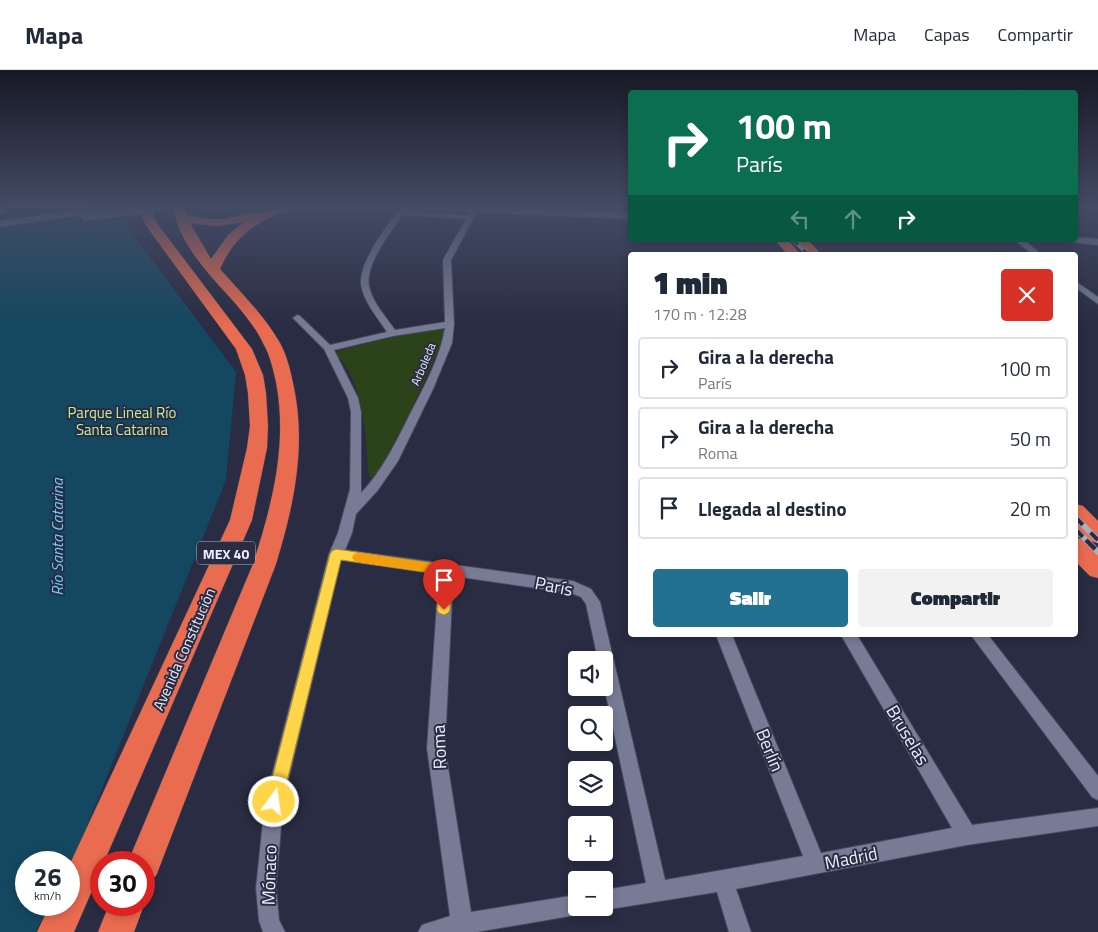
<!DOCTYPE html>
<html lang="es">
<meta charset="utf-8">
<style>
:root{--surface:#fff;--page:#f2f2f3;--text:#1f2937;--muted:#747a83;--line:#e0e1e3;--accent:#227191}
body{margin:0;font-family:"Titillium Web",sans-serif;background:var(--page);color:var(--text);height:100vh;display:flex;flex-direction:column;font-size:19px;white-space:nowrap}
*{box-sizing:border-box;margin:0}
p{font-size:16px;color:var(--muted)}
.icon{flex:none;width:28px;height:28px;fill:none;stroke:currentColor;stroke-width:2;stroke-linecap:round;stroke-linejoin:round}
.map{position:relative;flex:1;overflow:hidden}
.sheet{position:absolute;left:628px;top:182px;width:450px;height:385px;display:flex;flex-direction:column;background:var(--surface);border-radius:5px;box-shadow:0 2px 8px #0003}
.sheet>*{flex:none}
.hud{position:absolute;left:628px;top:20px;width:450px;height:152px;border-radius:5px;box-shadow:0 2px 8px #0003;background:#0b6e4f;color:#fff;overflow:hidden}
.tools{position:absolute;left:568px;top:581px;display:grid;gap:10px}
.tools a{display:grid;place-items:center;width:45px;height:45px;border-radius:5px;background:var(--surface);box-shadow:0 2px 8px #0003;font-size:25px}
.speed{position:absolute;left:15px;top:781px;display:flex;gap:10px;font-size:25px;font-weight:700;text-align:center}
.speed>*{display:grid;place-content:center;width:65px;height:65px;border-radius:50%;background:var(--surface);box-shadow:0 2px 8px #0003;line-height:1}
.speed small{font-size:12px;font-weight:400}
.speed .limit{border:8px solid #d22;background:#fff;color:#111}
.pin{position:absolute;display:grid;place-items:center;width:42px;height:42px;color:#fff;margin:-51px -21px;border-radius:50% 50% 50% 0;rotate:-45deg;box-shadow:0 0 5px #0007}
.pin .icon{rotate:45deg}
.me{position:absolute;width:55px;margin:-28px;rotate:14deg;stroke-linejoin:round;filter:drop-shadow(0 0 4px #0008)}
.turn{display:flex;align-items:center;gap:18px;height:105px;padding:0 25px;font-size:22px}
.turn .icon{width:65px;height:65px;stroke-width:2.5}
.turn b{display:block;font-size:35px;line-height:42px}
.lanes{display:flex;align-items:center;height:48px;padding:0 25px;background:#0003;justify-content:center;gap:25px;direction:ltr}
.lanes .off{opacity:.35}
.round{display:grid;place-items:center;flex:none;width:52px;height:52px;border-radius:5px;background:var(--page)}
.overview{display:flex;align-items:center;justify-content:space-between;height:85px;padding:0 25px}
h1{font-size:30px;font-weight:800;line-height:38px}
.cta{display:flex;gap:10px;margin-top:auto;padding:10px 25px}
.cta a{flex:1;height:58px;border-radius:5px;background:var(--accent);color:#fff;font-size:20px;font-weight:800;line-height:58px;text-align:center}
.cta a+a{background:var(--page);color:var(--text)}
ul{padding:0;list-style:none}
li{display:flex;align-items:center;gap:15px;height:62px;margin:0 10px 8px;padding:0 15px;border:2px solid var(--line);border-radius:5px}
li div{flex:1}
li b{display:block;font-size:19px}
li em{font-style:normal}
header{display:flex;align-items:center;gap:30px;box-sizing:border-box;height:70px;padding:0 25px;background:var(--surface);border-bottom:1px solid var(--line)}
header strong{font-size:24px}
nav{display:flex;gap:28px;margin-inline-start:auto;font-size:18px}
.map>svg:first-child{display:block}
.green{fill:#2c4319}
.water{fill:#144860}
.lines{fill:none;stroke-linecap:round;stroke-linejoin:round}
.street-casing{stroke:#46485b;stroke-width:2}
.secondary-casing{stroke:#46485b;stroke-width:2}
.highway-casing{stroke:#46485b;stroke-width:1}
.street{fill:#777b95;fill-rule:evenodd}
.secondary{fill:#777b95;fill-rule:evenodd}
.highway{fill:#e96b50;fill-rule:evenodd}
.rail-far2-casing{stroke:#acafc0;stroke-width:4}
.rail-far1-casing{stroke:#acafc0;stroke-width:5.5}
.rail-casing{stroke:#acafc0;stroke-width:6}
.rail-far2{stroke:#292c42;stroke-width:2.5;stroke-dasharray:7;stroke-linecap:butt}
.rail-far1{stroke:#292c42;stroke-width:4;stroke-dasharray:11;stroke-linecap:butt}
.rail{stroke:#292c42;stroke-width:4.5;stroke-dasharray:13;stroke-linecap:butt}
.secondary-bridge-casing{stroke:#46485b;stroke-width:11;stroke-linecap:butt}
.secondary-bridge{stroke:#777b95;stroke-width:10}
.route{fill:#ffd54a;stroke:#a68a30}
.slow{fill:#f59e0b}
.labels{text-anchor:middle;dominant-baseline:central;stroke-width:4;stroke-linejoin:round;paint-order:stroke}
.far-street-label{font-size:12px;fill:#ebeefc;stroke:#292c42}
.shield{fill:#292c42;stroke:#b1b4c4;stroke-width:1}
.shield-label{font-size:14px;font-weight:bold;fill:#ebeefc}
.park-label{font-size:15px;fill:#c0ed9f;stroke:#292c42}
.street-label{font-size:15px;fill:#ebeefc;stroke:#292c42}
.water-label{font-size:16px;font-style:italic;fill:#6ecefe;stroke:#292c42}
.near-street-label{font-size:18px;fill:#ebeefc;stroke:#292c42}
</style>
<header>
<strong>Mapa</strong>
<nav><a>Mapa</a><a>Capas</a><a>Compartir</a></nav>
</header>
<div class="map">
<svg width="1098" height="862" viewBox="0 0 1098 862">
<rect width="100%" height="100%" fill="#292c42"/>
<path class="green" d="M442 259 445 261C428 309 403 355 380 401L373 408 369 407C365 364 366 316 335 282L392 267Z"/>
<path class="water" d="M10 136H134L128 158 236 302 226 410 73 791 69 799V792H26V835H50L35 862H0V156Z"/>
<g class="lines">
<g class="street-casing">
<path id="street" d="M402 136H409L405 141 468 145 470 136H476L474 147 451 190 454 254 452 273 433 319 398 391 378 420 356 444 352 463 345 480 573 511 591 519 600 532 665 810 803 786 716 565H732L821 783 952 758 841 565H857L972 755 1098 738V756L967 775 736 819 751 862H729L717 822 604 840 597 838H604V820L646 813 604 616V590H598L586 534 581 527 571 523 453 506 445 678 471 842 576 825V838H585L583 842 576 845 477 862H418L422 855 450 846 427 678 439 504 341 490 283 732 276 818 279 850 285 862H263L259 851 256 818 265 732 329 484 338 463 350 419 351 342 348 328 324 279 293 248 297 245 300 246 330 275 387 262C378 248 363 231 361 214 359 191 389 153 402 136ZM402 145 466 149 443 190 445 252 395 260C386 247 372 232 369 216 365 194 391 162 402 145ZM445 258C440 288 424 317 410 344 396 372 383 400 361 423V342L358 328 334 280 393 266Z
M1015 170H1024L1042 185H1033Z
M1075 211 1098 227V234L1075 217Z
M971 565H988L1098 706V730L1092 727Z"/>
</g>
<g class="secondary-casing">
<path id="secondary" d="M399 136H467L630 143V149L403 139Z
M102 137 106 140 105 142 0 157V151Z
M1075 167 1098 169V175L1072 172 1070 170H1075Z"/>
</g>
<g class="highway-casing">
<path id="highway" d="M0 136H9L4 144 0 145Z
M142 136H154V147L159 156 252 279 263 305 266 323 268 356 267 378 252 450 104 792H101V800L74 862H37L50 835H69V796L230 450 247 378 250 356 248 323 245 305 236 279 147 157 142 147Z
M173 136H185L187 145 208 149H226L253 142 258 144 278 136H296C290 142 278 143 271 147 247 158 230 175 220 199 241 223 264 245 280 273 287 286 290 299 293 313 307 375 294 435 276 494L156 806 144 811V792H128L253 494C272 435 288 375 276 312 273 299 270 285 263 273 256 258 245 245 235 233 210 205 179 175 173 136ZM244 152 228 165 211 189 190 153 217 156Z
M775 170H788L801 185H788Z
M795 170H808L822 185H809Z
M1075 434 1083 436 1098 451V473L1090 471 1075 455Z
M1075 467 1083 470 1098 484V508L1090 506 1075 491Z
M144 833V835L134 862H98L109 835H144Z"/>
</g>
<use href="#street" class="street"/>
<use href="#secondary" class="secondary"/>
<use href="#highway" class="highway"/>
<g class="rail-far2-casing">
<path id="rail-far2" d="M793 170 809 185"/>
</g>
<g class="rail-far1-casing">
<path id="rail-far1" d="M1075 447 1098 470
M1075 459 1087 471"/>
</g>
<g class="rail-casing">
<path id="rail" d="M1086 470 1098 482"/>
</g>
<use href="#rail-far2" class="rail-far2"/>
<use href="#rail-far1" class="rail-far1"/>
<use href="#rail" class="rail"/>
<g class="secondary-bridge-casing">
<path id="secondary-bridge" d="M86 146 163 136"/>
</g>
<use href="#secondary-bridge" class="secondary-bridge"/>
</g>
<linearGradient id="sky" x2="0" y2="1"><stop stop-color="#171824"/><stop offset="0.53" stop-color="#434b65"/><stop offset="1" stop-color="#434b65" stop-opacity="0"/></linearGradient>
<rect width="1098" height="257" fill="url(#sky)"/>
<path class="route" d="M336 479 450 496 452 500 450 540 448 543 444 545 439 543 437 540 439 504 341 490 282 732 280 738 274 740 268 738 266 732 330 484 332 481Z"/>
<path class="slow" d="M359 483 439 494 443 495 445 499 443 502 439 504 359 492 354 491 352 487 354 484Z"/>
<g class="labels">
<g class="far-street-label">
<text transform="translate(423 294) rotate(-67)">Arboleda</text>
</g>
<rect class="shield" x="197" y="471.5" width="58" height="23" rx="4"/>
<g class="shield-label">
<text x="226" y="483">MEX 40</text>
</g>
<g class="park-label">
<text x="122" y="342">Parque Lineal Río<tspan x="122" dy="17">Santa Catarina</tspan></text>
</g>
<g class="street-label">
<text transform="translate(184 579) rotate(-66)">Avenida Constitución</text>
</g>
<g class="water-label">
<text transform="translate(57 467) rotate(-90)">Río Santa Catarina</text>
</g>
<g class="near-street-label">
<text transform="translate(554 516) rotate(11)">París</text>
<text transform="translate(908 665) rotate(59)">Bruselas</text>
<text transform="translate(439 677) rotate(-92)">Roma</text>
<text transform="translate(770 680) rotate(68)">Berlín</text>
<text transform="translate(851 788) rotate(-11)">Madrid</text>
<text transform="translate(269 805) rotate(-88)">Mónaco</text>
</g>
</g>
</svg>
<div class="tools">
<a><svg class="icon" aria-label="sound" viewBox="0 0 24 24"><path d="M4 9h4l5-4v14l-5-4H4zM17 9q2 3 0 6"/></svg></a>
<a><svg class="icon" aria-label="search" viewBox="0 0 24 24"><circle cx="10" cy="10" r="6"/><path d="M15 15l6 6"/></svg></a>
<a><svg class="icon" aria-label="layers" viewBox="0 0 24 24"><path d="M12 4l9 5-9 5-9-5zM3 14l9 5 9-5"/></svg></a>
<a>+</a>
<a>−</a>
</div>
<div class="speed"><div>26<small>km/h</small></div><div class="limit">30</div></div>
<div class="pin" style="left:444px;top:540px;background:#d93025"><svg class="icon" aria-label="arrive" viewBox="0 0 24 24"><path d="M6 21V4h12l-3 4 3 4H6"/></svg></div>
<svg class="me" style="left:274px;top:732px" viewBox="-20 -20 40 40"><circle r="17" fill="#ffd54a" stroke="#fff" stroke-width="3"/><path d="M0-11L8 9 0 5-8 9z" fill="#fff"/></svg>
<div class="hud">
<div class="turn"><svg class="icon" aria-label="right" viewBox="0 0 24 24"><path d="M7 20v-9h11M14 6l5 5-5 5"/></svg><div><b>100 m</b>París</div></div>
<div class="lanes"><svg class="icon off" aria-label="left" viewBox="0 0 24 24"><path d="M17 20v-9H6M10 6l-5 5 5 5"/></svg><svg class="icon off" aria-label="ahead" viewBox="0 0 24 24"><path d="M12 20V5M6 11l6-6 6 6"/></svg><svg class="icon" aria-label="right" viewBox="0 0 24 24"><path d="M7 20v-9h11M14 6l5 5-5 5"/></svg></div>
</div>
<section class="sheet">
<div class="overview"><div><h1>1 min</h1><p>170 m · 12:28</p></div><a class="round" style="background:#d93025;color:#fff"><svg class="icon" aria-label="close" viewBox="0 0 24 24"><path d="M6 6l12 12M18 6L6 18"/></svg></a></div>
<ul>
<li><svg class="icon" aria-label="right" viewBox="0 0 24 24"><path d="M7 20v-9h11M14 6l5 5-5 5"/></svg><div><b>Gira a la derecha</b><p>París</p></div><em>100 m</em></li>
<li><svg class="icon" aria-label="right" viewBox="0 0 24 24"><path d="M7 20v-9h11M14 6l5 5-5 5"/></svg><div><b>Gira a la derecha</b><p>Roma</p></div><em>50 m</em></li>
<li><svg class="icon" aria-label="arrive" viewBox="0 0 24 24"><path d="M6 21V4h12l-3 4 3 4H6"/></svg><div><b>Llegada al destino</b></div><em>20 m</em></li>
</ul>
<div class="cta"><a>Salir</a><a>Compartir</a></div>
</section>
</div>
